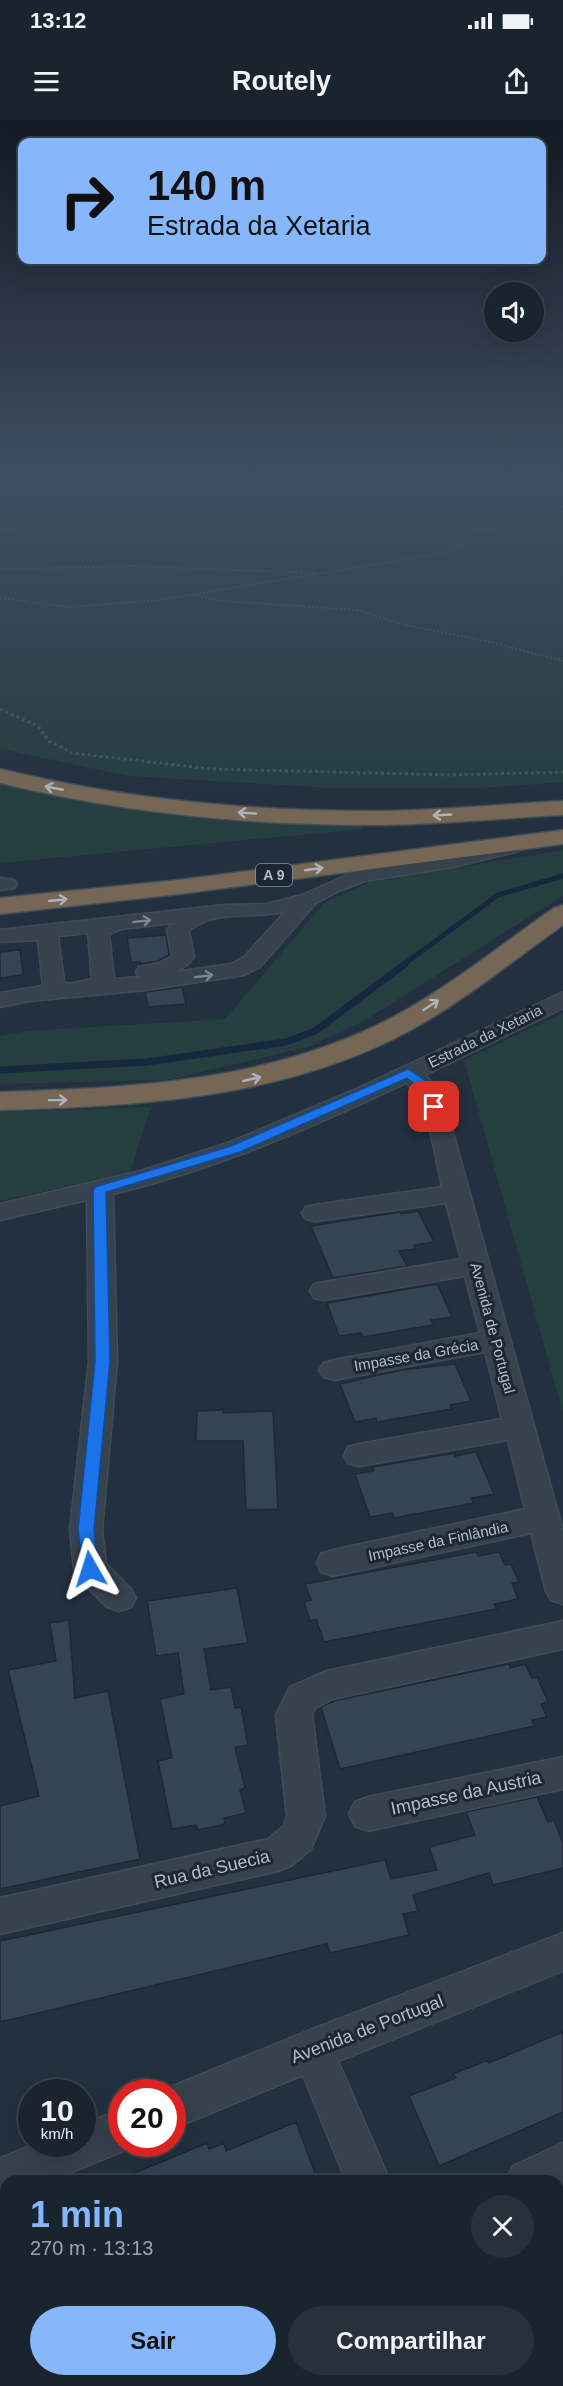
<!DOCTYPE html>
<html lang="pt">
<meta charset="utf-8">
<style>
:root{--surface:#1a242f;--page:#27303b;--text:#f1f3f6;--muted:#9fa4aa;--line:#38414b;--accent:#86b7fc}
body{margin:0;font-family:Arial,sans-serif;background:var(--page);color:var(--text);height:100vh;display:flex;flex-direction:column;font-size:22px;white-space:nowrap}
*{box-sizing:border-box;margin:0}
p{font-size:20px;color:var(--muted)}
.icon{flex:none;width:33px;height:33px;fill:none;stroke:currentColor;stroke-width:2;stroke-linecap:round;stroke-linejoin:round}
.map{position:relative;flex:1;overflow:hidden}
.panel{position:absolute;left:0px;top:2055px;width:564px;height:212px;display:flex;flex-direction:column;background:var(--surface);border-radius:18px 18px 0 0;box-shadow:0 6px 24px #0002,0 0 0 2px var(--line)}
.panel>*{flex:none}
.top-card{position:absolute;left:18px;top:18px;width:528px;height:126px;border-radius:12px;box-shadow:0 6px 24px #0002,0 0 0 2px var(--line);background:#86b7fc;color:#111;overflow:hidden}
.fabs{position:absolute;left:484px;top:162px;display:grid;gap:12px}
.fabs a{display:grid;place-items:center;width:60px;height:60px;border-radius:50%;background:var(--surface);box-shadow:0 6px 24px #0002,0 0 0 2px var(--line);font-size:30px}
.speed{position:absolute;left:18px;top:1959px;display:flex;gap:12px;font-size:30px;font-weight:700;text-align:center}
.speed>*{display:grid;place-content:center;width:78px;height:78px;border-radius:50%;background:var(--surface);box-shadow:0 6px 24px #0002,0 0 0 2px var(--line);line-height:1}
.speed small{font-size:15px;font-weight:400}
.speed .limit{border:9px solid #d22;background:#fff;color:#111}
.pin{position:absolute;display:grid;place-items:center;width:51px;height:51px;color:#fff;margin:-26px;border-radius:12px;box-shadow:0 3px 9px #0006}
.me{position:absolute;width:66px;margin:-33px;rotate:354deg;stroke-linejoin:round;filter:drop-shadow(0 0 4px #0008)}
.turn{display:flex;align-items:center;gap:21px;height:126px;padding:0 30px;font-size:27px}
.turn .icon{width:78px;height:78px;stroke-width:2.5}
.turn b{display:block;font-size:42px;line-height:51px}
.round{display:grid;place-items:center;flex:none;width:63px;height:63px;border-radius:32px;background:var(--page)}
.overview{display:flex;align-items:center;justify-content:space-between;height:102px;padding:0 30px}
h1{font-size:36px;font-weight:800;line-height:45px;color:var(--accent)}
.button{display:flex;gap:12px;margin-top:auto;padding:12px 30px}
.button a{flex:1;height:69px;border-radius:36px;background:var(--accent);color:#111;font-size:24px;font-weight:800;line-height:69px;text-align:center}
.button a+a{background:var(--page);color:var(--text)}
.status{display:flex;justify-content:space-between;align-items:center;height:42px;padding:0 30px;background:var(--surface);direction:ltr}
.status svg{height:16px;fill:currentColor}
header{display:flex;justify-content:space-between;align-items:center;height:78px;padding:0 30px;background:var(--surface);font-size:27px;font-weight:800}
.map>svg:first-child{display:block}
.green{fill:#253e40}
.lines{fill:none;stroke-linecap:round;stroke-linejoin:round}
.stream-far1{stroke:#16273e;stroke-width:5}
.stream{stroke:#16273e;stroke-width:7}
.building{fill:#354455;stroke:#1e2936;stroke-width:1.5}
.minor-casing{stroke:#404b58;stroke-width:3}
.highway-casing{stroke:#424d5a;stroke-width:3}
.path-far1{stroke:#3e5758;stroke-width:2;stroke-dasharray:2 2;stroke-linecap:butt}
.path{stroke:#3e5758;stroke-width:3;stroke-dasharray:3 3;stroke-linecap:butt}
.minor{fill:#37424f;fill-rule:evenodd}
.highway{fill:#756754;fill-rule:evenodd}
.oneway{stroke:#adb4be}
.oneway2{stroke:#7b8693}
.route{fill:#1a73e8;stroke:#114b97;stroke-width:1.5}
.labels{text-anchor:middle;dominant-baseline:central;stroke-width:6;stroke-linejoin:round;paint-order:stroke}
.shield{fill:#1c2734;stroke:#86909d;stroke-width:1.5}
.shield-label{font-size:14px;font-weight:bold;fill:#b3bdca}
.street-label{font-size:15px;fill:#b3bdca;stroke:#1c2734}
.near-street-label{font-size:18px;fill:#b3bdca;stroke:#1c2734}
</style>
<div class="status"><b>13:12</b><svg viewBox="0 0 49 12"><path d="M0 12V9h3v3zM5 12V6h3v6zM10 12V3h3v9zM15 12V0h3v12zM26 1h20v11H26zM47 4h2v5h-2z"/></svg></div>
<header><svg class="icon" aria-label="menu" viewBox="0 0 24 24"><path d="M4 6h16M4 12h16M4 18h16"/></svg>Routely<svg class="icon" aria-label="share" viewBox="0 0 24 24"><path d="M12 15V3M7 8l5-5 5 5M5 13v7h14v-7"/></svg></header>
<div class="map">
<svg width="563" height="2266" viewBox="0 0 563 2266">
<rect width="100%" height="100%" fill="#23303f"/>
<path class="green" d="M0 356H563V662L483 668H332L129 656 0 629Z
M0 662 359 705 364 709 0 743Z
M563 730V776L362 902 309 927 167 960 0 964V916L27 911 225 899 325 782 370 762Z
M563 893V1293L464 940Z
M151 987 130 1052 0 1081V992Z"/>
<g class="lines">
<path class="stream-far1" d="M403 845 498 775 563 756"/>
<path class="stream" d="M0 950 147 942 286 922 315 911 405 844"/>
</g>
<path class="building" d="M166 815 169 835 158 841 141 844 140 842H131L127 818Z
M20 830 23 855 0 858V832Z
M182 867 186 884 148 887 145 872Z
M418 1091 434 1122 414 1125 415 1129 399 1131 407 1146 333 1158 311 1106 400 1092 401 1094Z
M437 1164 452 1197 431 1200 433 1205 363 1217 361 1213 339 1216 327 1183Z
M455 1244 471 1281 450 1285 452 1289 377 1302 376 1298 355 1302 340 1264 401 1250Z
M223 1290V1293L273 1291 278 1389 246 1390 243 1321H196L197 1291Z
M476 1332 494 1374 471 1378 474 1383 394 1398 392 1393 370 1397 355 1354 374 1351 373 1347 455 1333V1336Z
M476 1432 478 1436 499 1432 505 1445 511 1444 519 1462 512 1463 518 1479 494 1484 497 1489 324 1522 316 1499 310 1501 304 1482 311 1480 305 1464Z
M237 1468 248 1523 204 1529 211 1570 231 1567 235 1588 241 1587 248 1625 235 1627 245 1668 240 1670 246 1693 224 1698 225 1704 198 1710 196 1705 172 1709 158 1641 172 1638 160 1579 184 1574 178 1533 156 1536 147 1481Z
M69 1500 75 1578 108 1571 140 1739 0 1769V1686L39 1676 8 1550 56 1541 50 1503Z
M509 1544 510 1548 525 1544 532 1558 537 1557 548 1582 541 1584 547 1597 532 1600 534 1606 340 1649 321 1587 334 1581Z
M537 1677 548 1702 554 1700 563 1723V1748L493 1765 489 1753 413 1775 418 1791 403 1794 409 1815 330 1833 327 1824 0 1902V1821L385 1740 391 1759 437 1750 429 1727 475 1715 466 1692Z
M563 1912V1992L439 2046 409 1976 456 1958 453 1954 488 1940 489 1943Z
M296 2002 318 2061H115L207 2023 209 2029 224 2023 226 2031Z"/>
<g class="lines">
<g class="minor-casing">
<path id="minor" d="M512 721 519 723 522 727 519 731 453 747 365 761 341 770 316 783 260 847 244 855 146 870 29 881 0 887V873L43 866 38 820 0 822V810L225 785 267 784 302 775 354 752 453 735ZM286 791 244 837 231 844 175 852 187 845 194 837 189 811C214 788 255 800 286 791ZM173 803 167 810 172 836 159 843 139 847 136 852 140 857 114 859 109 814 121 809ZM88 813 92 859 69 864 64 862 58 816Z
M0 758 14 760 17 764 14 768 0 770Z
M563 872V888L425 955 434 964 446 987 563 1411V1484L551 1480 546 1471 531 1413 333 1456 321 1452 317 1443 321 1434 333 1430 525 1389 508 1320 359 1346 348 1343 344 1335 348 1327 359 1324 502 1299 485 1232 334 1260 324 1257 319 1250 324 1243 334 1240 480 1213 465 1156 324 1180 314 1178 310 1171 314 1164 324 1162 461 1139 446 1083 315 1101 306 1099 302 1093 306 1087 315 1085 442 1067C436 1040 428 980 406 963 311 1008 216 1049 113 1074L117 1241 102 1410 106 1444 131 1469 136 1478 131 1487 119 1491 107 1487 78 1458 74 1449 70 1410 89 1241 87 1080 0 1100V1084L140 1051 228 1023 352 971Z
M563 1501V1529L333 1579 315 1588 312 1595 325 1696 311 1729 291 1746 278 1751 0 1814V1778L268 1719 284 1706 287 1696 276 1595 290 1567 327 1551Z
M563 1637V1669L368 1711 355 1706 349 1694 355 1682 368 1677Z
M563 1813V1851L338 1941 390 2061H346L303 1955 172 2009V1972H158L313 1909Z
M122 1989V2024L137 2025 50 2061H6V2079L0 2082V2038L36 2024H82V2005Z
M563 2023V2067L558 2070V2061H506L513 2046Z
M425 2260H472L475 2266H427Z"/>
</g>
<g class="highway-casing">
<path id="highway" d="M0 649C127 680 255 692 385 691 445 690 504 684 563 681V695C504 698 444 704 385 705 255 706 127 694 0 663Z
M563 710V724L179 774 0 794V778L179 760Z
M563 785V805C515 839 469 877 418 906 291 978 142 986 0 990V972C137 968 274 961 397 895 452 865 502 824 554 788Z"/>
</g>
<path class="path-far1" d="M279 356C306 366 333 380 360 388 423 407 502 421 563 392
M529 356 563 387
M309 367 382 356
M0 380 62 366 136 356
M0 411 240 356
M0 449 132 446 314 453
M193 475 223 481 358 490 401 504 490 522 563 541
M0 478 69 487 160 480 449 432 461 425 475 409"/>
<path class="path" d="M0 589 38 606 49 621 72 633 211 649 450 655 563 652"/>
<use href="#minor" class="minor"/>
<use href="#highway" class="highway"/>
</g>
<defs><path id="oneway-shaft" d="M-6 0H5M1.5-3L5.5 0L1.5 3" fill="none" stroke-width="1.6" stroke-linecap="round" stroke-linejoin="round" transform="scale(1.5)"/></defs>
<g class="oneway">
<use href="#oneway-shaft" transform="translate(54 668) rotate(-169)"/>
<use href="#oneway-shaft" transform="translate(247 693) rotate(-176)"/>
<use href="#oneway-shaft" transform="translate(442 695) rotate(177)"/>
<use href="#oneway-shaft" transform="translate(314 749) rotate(-8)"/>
<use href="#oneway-shaft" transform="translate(58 780) rotate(-6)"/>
<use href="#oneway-shaft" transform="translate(431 885) rotate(-33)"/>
<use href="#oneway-shaft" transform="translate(252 959) rotate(-13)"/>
<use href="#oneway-shaft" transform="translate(58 980) rotate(-1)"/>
</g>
<g class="oneway2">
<use href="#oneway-shaft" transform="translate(142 801) rotate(-7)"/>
<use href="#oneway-shaft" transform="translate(204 856) rotate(-7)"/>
</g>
<linearGradient id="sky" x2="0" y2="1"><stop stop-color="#131a23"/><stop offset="0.53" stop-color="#3f4e63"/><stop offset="1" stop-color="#3f4e63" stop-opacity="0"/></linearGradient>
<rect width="563" height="673" fill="url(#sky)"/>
<path class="route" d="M408 949 426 961 440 987 439 990H430L417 966 407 958 240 1032 106 1072 110 1241 94 1410 98 1449 96 1454 90 1456 84 1454 78 1410 95 1241 93 1070 95 1067 231 1026Z"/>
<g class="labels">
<rect class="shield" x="256" y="744" width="36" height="22" rx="4.5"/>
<g class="shield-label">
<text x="274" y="755">A 9</text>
</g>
<g class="street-label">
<text transform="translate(485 916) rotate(-26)">Estrada da Xetaria</text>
<text transform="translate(493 1208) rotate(75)">Avenida de Portugal</text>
<text transform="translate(416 1235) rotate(-10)">Impasse da Grécia</text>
<text transform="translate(438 1421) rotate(-12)">Impasse da Finlândia</text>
</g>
<g class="near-street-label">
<text transform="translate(466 1673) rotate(-12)">Impasse da Austria</text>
<text transform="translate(212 1749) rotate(-13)">Rua da Suecia</text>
<text transform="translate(367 1909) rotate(-21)">Avenida de Portugal</text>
</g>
</g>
</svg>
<div class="fabs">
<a><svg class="icon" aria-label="sound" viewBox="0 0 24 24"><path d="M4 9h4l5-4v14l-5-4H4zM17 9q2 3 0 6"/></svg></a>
</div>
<div class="speed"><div>10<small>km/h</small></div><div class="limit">20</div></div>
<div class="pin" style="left:434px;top:987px;background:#d93025"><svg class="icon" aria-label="arrive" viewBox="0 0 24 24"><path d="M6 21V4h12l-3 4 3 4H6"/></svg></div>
<svg class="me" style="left:90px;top:1449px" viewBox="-20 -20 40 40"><path d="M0-17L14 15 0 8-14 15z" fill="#1a73e8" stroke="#fff" stroke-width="4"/></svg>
<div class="top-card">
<div class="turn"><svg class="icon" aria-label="right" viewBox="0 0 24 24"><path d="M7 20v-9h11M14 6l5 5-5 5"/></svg><div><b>140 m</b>Estrada da Xetaria</div></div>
</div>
<section class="panel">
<div class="overview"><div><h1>1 min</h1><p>270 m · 13:13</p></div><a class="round"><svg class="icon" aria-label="close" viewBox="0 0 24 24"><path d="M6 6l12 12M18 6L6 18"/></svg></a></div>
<div class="button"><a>Sair</a><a>Compartilhar</a></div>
</section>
</div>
